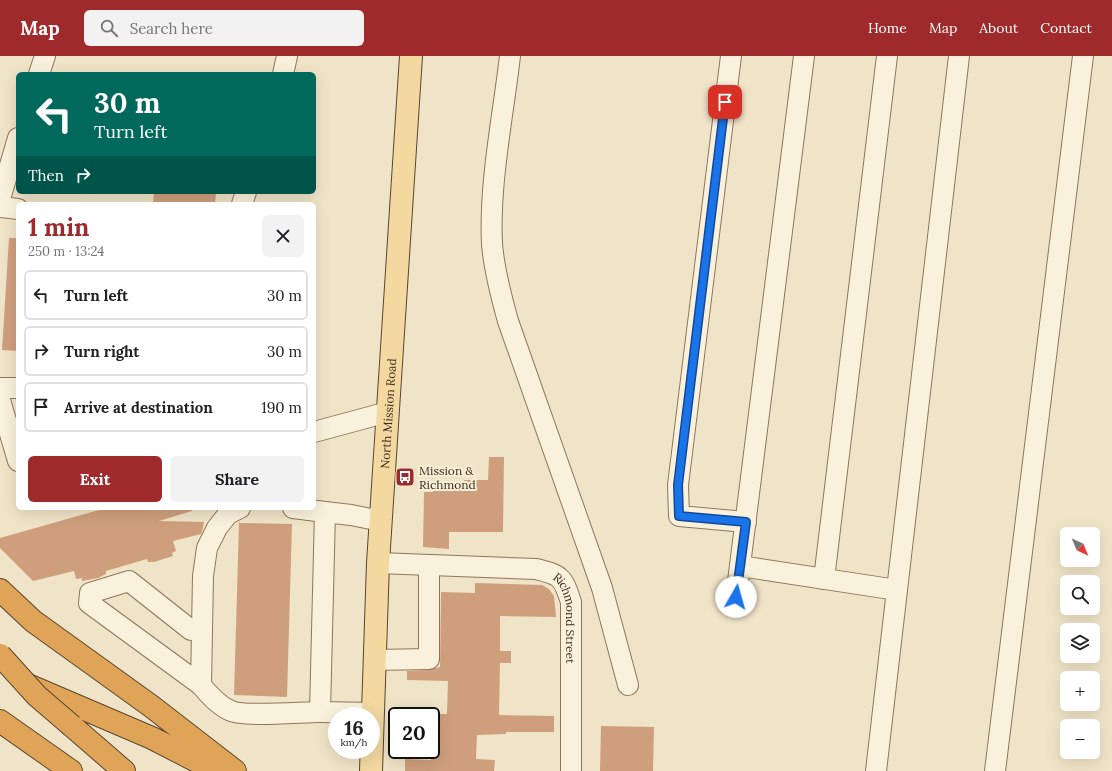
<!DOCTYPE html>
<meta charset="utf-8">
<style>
:root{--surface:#fff;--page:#f2f2f2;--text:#202124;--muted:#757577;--line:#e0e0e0;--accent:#9e2a2b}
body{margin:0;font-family:Lora,serif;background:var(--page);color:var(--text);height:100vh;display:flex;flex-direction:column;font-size:15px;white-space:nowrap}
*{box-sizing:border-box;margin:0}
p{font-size:13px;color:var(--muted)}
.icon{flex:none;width:22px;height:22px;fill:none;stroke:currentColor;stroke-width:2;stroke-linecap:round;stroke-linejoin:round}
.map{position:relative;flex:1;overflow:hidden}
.side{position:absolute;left:16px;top:146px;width:300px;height:308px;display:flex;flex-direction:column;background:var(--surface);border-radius:6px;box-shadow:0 4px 16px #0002}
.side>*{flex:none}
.banner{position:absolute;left:16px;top:16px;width:300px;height:122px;border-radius:6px;box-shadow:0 4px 16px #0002;background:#00695c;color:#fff;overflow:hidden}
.needle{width:26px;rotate:136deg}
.controls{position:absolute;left:1060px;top:471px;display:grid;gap:8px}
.controls a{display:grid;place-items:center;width:40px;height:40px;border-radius:6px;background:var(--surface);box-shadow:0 4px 16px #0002;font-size:20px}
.speed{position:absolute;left:328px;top:651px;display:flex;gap:8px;font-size:20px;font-weight:700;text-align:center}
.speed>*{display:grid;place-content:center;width:52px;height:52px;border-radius:50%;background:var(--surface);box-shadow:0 4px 16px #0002;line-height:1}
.speed small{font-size:10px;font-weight:400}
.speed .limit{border:2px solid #111;border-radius:6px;background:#fff;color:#111}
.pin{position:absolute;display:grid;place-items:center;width:34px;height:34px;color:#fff;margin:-17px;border-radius:8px;box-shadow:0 2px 6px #0006}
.me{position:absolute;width:44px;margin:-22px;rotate:7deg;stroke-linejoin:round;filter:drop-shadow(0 0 3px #0008)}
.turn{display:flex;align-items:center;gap:14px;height:84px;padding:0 12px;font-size:18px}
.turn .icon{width:52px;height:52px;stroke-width:2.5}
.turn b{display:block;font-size:28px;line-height:34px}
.then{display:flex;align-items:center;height:38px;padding:0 12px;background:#0003;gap:8px;font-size:15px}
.round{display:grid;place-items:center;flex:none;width:42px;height:42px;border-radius:6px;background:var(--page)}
.summary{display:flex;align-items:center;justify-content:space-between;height:68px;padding:0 12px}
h1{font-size:24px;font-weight:700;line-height:30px;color:var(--accent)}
.cta{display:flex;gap:8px;margin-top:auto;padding:8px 12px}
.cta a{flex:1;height:46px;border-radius:6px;background:var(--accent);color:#fff;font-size:16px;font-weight:700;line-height:46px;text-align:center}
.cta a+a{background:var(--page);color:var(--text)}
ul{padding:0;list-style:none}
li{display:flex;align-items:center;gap:12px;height:50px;margin:0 8px 6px;padding:0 4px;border:2px solid var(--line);border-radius:6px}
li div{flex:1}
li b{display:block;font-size:15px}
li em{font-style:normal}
header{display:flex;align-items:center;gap:24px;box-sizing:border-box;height:56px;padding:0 20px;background:var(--accent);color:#fff}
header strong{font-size:19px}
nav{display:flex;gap:22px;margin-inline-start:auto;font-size:14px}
.search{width:280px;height:36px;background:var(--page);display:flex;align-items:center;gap:10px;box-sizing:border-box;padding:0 14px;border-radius:6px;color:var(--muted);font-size:15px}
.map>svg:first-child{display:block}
.building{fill:#cf9f7d}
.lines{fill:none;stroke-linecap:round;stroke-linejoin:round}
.minor-casing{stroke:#8d765c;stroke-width:22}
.major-casing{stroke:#5b4430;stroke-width:24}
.highway-casing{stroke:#5b4430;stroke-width:24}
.minor{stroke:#faf1dc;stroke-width:20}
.major{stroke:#f3d9a0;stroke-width:22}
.highway{stroke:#e0a458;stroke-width:22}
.highway-bridge-casing{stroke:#5b4430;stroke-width:24;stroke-linecap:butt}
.highway-bridge{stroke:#e0a458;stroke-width:22}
.route-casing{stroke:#114b97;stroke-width:10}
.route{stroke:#1a73e8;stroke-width:7}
.labels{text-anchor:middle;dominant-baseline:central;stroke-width:4;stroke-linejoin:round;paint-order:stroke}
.street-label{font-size:12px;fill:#3d2e20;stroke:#f7eed8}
.poi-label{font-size:12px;fill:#3d2e20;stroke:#f7eed8;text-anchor:start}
</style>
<header>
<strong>Map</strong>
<div class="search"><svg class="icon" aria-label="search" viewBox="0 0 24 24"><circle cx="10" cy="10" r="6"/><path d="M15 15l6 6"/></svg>Search here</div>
<nav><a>Home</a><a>Map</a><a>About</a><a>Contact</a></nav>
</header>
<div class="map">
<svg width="1112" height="715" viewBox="0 0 1112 715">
<rect width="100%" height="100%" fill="#f0e4c8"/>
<path class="building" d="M154 136H216L215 148H153Z
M9 182H18V295L2 294Z
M489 401H504L503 476H449V493L423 491 424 436H433V433H464V424H488Z
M106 452H191L192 455 159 465 204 466 202 476 201 478 173 485 176 495 172 497 173 500 154 506H148L147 503 106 515V518L98 522 82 525V522L76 523 74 515 33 525 0 492V482Z
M239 467 292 468 287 641 234 639Z
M475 527 542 529 549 533 554 540 556 561 500 560V595H511V607H500L499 659 554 660V676H506V678L477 679 476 703 495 704 494 715H405V703L431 704V658H447L448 625 407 624V615L429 614 440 611 441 536 475 537Z
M601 670 654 671 653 715H600Z"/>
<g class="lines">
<g class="minor-casing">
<g id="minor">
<path d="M510 0C503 61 489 127 492 188 494 214 501 240 508 265L602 532 628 629"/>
<path d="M731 0 678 429 679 460 746 466"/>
<path d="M39 18 45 0"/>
<path d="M283 18 287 0"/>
<path d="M0 143 18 82"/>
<path d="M242 148 246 136"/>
<path d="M0 151 18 153"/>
<path d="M0 332H18"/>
<path d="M0 344 18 405"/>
<path d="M314 376 388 356"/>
<path d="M240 452 228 458 217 472 207 492 203 520 201 629C209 639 219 650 231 655 244 661 302 656 320 656"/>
<path d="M293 452 325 456"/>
<path id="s1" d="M378 507 536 513C561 519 563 521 571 546V715"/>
<path d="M740 510 897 534"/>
<path d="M824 523 887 0"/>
<path d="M736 541 804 0"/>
<path d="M375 604 429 603V509"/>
<path d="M201 629 89 547 90 537 129 525 191 574H202"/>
<path d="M373 657 320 656 325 456 351 459 381 465"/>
<path d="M876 715 959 0"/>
<path d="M995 715 1083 0"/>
</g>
</g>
<g class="major-casing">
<g id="major">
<path id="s2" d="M371 715 378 507 411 0"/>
</g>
</g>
<g class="highway-casing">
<path id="highway" d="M0 534 33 565 151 650 235 715
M28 629 152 682 216 715
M0 665 71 715
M72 670 124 715"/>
</g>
<use href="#minor" class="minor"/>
<use href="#major" class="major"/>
<use href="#highway" class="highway"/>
<g class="highway-bridge-casing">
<path id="highway-bridge" d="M0 599 37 640 72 670"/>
</g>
<use href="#highway-bridge" class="highway-bridge"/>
</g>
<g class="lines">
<g class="route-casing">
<path id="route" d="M725 46 678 429 679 460 746 466 736 541"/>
</g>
<use href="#route" class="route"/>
</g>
<defs>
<g id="bus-square" transform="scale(1)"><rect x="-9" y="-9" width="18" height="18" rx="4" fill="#9e2a2b" stroke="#f7eed8"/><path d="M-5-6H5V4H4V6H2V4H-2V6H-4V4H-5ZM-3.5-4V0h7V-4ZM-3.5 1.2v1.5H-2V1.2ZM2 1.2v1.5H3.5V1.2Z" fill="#fff"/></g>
</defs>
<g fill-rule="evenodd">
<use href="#bus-square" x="405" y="421"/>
</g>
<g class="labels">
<g class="street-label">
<text stroke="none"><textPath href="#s2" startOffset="358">North Mission Road</textPath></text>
<text stroke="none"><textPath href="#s1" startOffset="225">Richmond Street</textPath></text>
</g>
<g class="poi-label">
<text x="419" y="414">Mission &amp;<tspan x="419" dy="14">Richmond</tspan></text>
</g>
</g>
</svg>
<div class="controls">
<a><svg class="needle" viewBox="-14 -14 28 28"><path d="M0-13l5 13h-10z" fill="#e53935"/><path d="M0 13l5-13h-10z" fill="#757577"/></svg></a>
<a><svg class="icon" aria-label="search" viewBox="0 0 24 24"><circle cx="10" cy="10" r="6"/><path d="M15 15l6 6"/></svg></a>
<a><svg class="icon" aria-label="layers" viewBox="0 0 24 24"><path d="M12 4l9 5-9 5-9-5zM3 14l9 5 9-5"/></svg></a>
<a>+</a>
<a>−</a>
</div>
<div class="speed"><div>16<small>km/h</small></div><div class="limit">20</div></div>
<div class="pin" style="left:725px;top:46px;background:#d93025"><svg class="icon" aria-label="arrive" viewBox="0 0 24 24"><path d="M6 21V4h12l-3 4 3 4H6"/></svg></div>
<svg class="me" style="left:736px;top:541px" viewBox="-20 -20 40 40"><circle r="19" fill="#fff"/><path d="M0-13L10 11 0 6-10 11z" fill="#1a73e8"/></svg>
<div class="banner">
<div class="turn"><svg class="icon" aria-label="left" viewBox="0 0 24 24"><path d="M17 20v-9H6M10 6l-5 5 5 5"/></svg><div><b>30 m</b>Turn left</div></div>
<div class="then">Then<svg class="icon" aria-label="right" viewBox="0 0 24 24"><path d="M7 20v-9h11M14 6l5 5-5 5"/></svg></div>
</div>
<section class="side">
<div class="summary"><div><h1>1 min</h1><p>250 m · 13:24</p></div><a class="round"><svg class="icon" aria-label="close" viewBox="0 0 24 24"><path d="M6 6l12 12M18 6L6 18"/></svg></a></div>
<ul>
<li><svg class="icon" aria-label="left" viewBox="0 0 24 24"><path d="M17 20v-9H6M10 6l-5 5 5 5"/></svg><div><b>Turn left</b></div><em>30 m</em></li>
<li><svg class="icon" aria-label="right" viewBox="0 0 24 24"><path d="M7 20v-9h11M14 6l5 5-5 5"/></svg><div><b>Turn right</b></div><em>30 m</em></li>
<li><svg class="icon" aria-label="arrive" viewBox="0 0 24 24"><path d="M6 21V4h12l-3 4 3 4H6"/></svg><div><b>Arrive at destination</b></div><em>190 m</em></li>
</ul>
<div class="cta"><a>Exit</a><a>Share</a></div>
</section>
</div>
